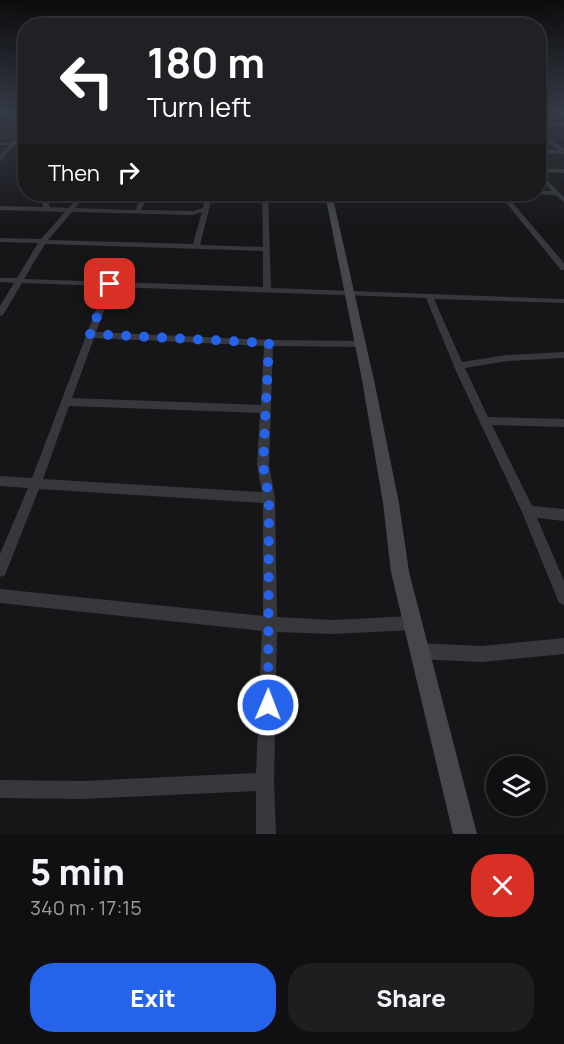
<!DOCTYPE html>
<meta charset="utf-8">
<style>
:root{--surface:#101012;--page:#1e1e20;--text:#f1f3f6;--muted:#9c9d9f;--line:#303032;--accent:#2563eb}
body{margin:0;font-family:Manrope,sans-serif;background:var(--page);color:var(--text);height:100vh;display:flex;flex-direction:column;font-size:22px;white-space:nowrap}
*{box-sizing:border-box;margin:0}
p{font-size:20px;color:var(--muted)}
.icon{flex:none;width:33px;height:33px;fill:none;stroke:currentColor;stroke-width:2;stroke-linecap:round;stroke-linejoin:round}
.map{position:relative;height:834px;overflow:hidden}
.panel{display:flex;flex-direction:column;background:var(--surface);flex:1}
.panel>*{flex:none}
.top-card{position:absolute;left:18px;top:18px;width:528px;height:183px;border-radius:24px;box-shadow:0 6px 24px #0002,0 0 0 2px var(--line);background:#202124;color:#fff;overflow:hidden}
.controls{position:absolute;left:486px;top:756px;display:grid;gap:12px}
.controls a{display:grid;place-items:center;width:60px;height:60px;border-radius:50%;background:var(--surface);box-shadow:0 6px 24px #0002,0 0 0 2px var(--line);font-size:30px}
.pin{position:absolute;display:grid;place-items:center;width:51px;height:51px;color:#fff;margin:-26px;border-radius:12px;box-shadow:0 3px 9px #0006}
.me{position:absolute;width:66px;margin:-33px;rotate:1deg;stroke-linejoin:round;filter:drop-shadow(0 0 4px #0008)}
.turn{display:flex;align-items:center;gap:21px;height:126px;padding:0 30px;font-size:27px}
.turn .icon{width:78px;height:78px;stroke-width:2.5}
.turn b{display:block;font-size:42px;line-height:51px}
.then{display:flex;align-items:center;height:57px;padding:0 30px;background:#0003;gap:12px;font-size:22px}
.round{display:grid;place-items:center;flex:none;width:63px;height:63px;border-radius:24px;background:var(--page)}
.summary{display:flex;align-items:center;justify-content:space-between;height:102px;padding:0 30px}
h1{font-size:36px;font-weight:800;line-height:45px}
.action{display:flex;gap:12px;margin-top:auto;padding:12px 30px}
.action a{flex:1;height:69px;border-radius:24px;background:var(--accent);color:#fff;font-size:24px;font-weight:800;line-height:69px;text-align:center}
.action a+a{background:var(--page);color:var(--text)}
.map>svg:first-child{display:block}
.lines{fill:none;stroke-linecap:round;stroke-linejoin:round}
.street{fill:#37383d;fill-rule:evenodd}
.secondary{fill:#45474d;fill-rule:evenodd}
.route{stroke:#2563eb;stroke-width:10;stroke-dasharray:0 18}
</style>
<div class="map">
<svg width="564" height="834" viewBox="0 0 564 834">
<rect width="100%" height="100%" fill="#161618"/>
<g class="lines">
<path class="street" d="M8 114H26V116H6Z
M538 123H564V125H538Z
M26 128V132L17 143H26V145H14L0 161V156L9 145H0V143H12Z
M538 130 564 149V154L538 153V149L559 150 538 134Z
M538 168 564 169V173L538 172Z
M538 172 564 197V202L555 195 536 194H538V191H552L538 178Z
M39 194H45L50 207 69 208 81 194H87L75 208 135 210 143 194H149L141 210 193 211 203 208 207 194H213L200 245 263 247 262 194H268L271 288 564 299V303L434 299 462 362 507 355 564 352V358L507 361 465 368 488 417 564 419V427L492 425 532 506 564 509V521L537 518 564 581V605L559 603 522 512 456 371 426 298 113 287 96 332 269 340 361 341 366 344 361 347 273 346 269 465 275 498 277 617 333 620 413 616 418 618 420 623 418 628 413 630 333 634 277 632 274 782 276 834H256V791L82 799 0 798V780L82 781 256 773 262 631 0 603V589L263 616V503L39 489 5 575 0 577V554L28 488 0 486V476L32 478 105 286 22 283 3 315 0 316V306L14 283 0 282V278H17L38 243 0 242V238L41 239 65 212 0 210V206L43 207ZM72 212 193 215 202 212 193 244 48 240ZM45 244 263 251V287L24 279ZM94 338 264 346 261 405 72 398ZM69 406 260 413 257 465 262 492 43 479Z
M499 194H505L564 263V270H561Z
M564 638V654L482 662 418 659 413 656 410 651 413 646 418 643 482 646Z"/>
<path class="secondary" d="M325 194H332L374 380 399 503 409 572 477 834H453L391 572 383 503 362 380Z"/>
</g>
<linearGradient id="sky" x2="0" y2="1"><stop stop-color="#0c0c0d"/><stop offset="0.49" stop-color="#363c48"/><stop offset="1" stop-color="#363c48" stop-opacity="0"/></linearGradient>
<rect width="564" height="229" fill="url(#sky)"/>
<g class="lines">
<path class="route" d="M110 284 90 334 269 343 263 465 269 498 268 705"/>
</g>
</svg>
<div class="controls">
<a><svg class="icon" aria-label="layers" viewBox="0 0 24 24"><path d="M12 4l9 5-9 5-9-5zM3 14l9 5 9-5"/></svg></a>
</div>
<div class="pin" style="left:110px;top:284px;background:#d93025"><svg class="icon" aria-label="arrive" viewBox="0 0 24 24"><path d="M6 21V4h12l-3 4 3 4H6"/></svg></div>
<svg class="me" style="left:268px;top:705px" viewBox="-20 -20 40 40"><circle r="17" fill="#2563eb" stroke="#fff" stroke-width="3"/><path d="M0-11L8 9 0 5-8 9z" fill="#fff"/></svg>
<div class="top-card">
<div class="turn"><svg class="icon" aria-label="left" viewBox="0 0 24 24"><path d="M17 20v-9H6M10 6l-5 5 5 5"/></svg><div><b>180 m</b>Turn left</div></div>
<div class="then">Then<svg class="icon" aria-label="right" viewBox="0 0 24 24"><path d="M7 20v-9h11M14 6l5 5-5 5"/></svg></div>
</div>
</div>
<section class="panel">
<div class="summary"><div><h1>5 min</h1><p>340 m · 17:15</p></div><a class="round" style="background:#d93025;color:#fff"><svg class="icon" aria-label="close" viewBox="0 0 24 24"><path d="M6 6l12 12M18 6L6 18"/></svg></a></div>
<div class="action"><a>Exit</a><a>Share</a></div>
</section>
